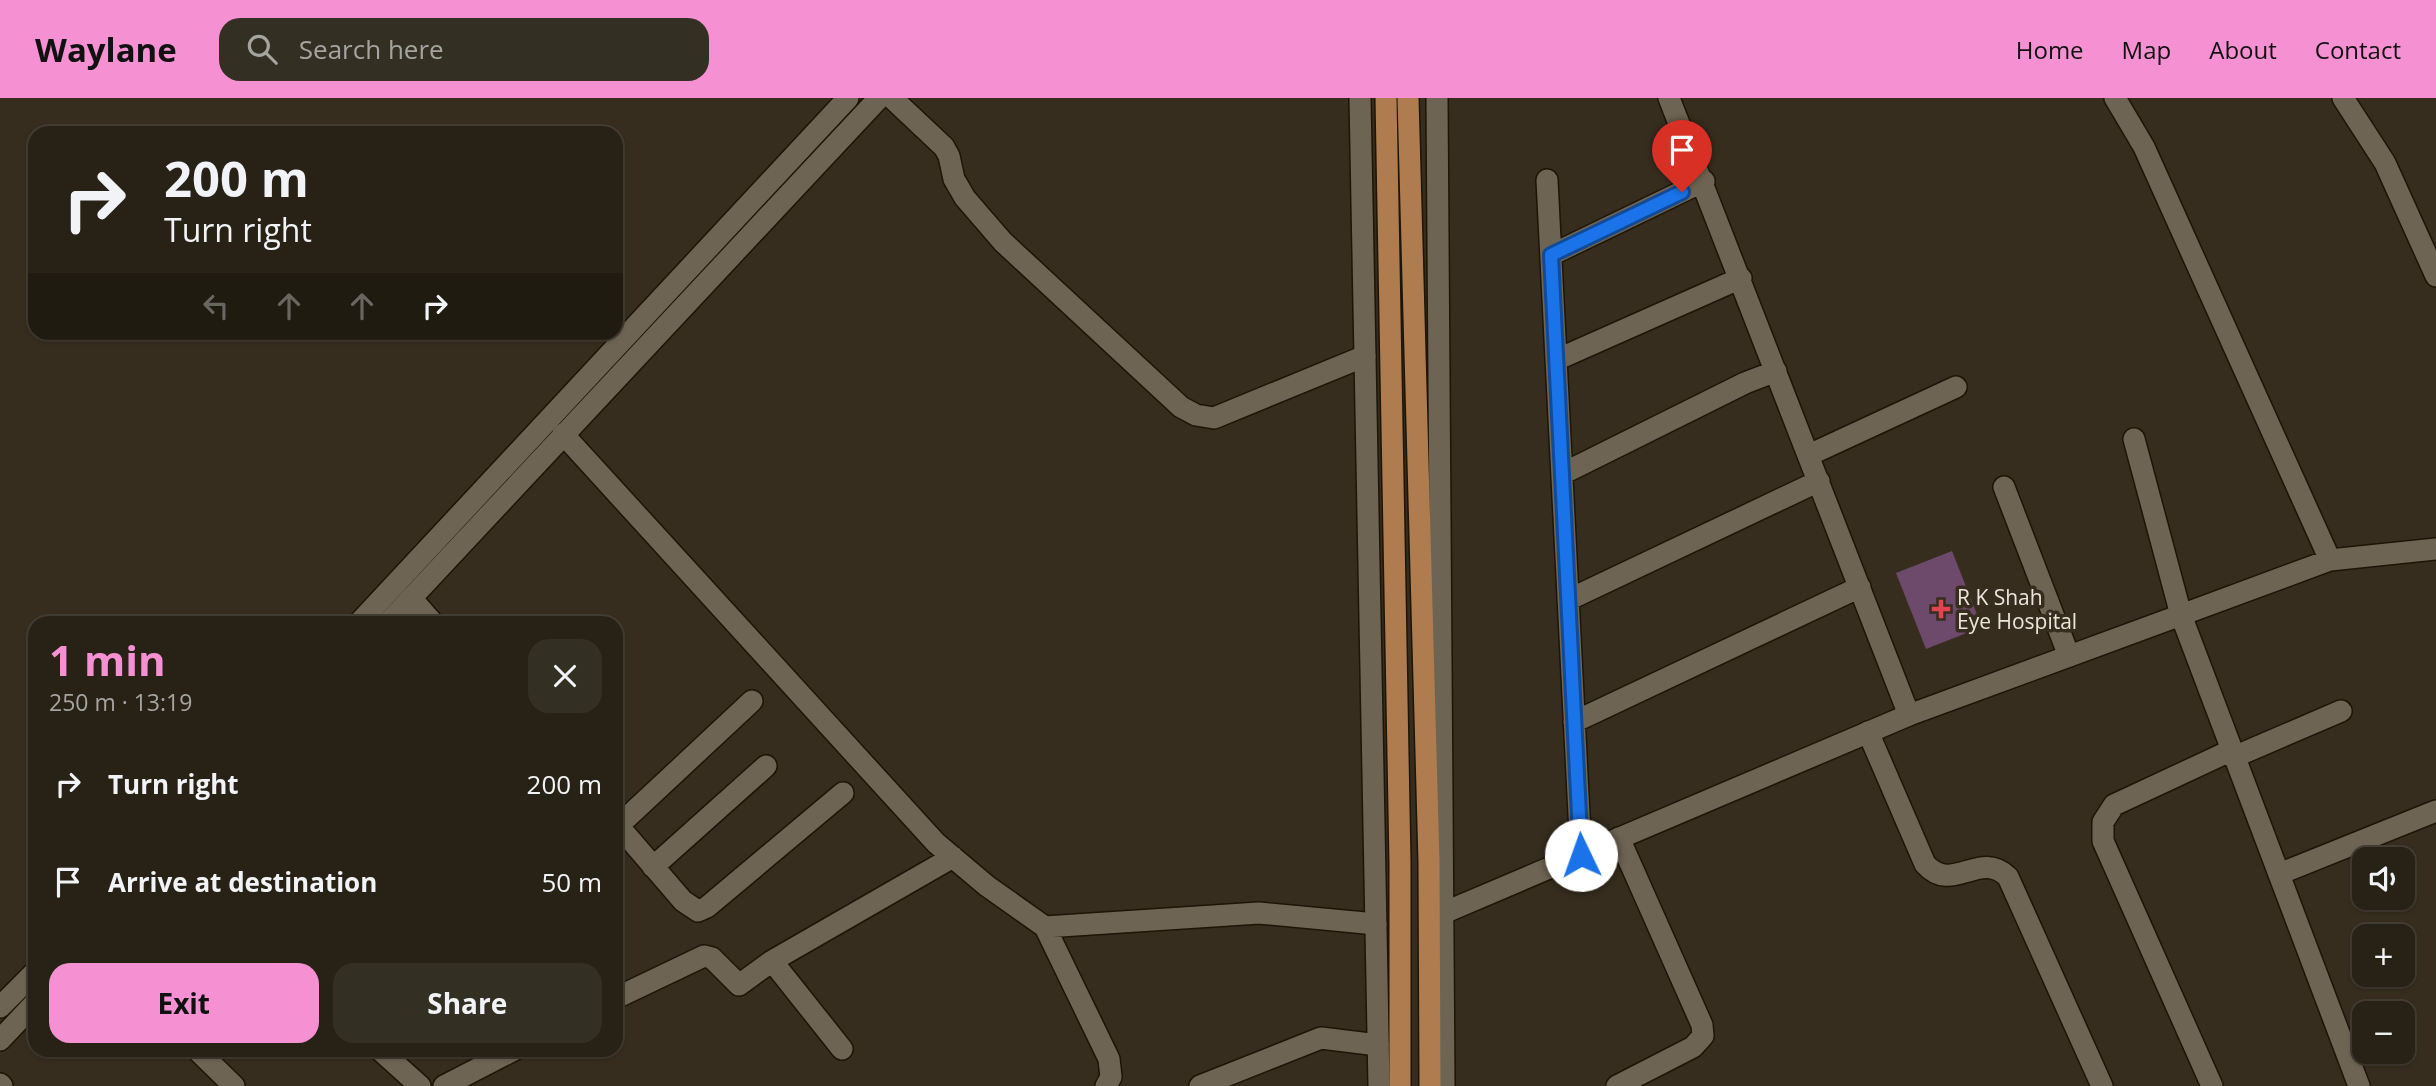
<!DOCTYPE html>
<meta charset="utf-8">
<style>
:root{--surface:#282216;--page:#342f23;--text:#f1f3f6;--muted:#a5a4a1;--line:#443f35;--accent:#f591d2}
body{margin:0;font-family:"Open Sans",sans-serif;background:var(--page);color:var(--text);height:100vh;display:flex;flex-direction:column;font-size:26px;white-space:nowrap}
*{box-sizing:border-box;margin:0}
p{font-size:23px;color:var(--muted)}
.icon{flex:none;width:38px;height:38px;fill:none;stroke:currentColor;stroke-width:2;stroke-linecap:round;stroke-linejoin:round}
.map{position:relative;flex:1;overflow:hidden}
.drawer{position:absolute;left:28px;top:518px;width:595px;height:441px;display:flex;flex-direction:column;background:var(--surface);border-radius:21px;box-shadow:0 2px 5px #0004,0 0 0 2px var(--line)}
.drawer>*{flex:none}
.hud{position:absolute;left:28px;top:28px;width:595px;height:214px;border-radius:21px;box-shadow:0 2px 5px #0004,0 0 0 2px var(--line);background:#282216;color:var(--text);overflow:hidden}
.fabs{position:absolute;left:2352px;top:749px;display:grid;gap:14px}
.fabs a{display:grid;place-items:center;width:63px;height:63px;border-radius:14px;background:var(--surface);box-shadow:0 2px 5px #0004,0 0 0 2px var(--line);font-size:35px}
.pin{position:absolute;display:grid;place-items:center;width:60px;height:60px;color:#fff;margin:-72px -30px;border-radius:50% 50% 50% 0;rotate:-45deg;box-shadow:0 0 7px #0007}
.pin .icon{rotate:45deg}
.me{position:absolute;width:77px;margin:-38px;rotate:357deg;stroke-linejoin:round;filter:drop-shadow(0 0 5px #0008)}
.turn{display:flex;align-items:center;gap:24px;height:147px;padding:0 21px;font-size:32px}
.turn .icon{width:91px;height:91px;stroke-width:2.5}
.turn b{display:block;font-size:49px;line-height:60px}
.lanes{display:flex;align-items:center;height:66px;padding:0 21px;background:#0003;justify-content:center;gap:35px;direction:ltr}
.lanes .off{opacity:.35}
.round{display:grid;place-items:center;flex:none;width:74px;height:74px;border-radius:21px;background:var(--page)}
.summary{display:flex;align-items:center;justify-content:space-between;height:119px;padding:0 21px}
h1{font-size:42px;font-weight:700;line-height:52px;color:var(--accent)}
.primary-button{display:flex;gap:14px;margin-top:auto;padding:14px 21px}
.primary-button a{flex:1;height:80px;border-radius:21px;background:var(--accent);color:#111;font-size:28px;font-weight:700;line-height:80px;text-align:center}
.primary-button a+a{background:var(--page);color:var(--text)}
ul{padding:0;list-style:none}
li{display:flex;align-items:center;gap:21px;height:98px;padding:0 21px}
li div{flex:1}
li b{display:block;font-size:26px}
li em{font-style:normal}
header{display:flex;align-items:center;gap:42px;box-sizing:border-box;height:98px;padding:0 35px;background:var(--accent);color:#111}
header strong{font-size:33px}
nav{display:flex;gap:38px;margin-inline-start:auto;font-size:24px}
.search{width:490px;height:63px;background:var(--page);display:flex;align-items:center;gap:18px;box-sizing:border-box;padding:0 24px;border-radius:21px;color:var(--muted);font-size:26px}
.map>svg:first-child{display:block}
.building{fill:#6d496b}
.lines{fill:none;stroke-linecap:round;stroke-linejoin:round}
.street-casing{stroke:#1d1507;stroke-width:24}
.secondary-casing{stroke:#1d1507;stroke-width:24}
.primary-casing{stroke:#1d1507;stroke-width:24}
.street{stroke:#6e6453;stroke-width:21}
.secondary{stroke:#6e6453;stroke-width:21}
.primary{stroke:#ae7c4e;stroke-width:21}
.route-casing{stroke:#114b97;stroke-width:18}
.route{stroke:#1a73e8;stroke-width:12}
.health-dot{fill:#e0444e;stroke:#362d1e;stroke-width:2.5}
.labels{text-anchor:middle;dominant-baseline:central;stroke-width:7;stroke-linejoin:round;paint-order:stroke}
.poi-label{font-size:21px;fill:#ebe5dc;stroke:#362d1e;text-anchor:start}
</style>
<header>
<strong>Waylane</strong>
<div class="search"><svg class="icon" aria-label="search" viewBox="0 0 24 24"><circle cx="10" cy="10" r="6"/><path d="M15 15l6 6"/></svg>Search here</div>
<nav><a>Home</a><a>Map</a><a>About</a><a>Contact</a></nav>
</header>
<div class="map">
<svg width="2436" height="988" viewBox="0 0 2436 988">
<rect width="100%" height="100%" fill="#362d1e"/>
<path class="building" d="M1952 453 1982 529 1926 551 1896 475Z"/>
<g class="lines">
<g class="street-casing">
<path id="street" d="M892 0 944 49 949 58 954 81 965 100 1003 144 1181 309 1196 317 1214 320 1365 258
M1669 0 1909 617
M2115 0 2144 49 2330 462
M2343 0 2385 65 2436 178
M1547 82 1581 756
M1551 157 1704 83
M1556 262 1741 180
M563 336 936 745 987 788 1045 829 1259 815 1376 826
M2134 341 2181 517 2330 462 2436 451
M1809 357 1956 289
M1562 376 1745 285 1776 273
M2004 389 2069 558
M411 500 433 525
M1568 502 1819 383
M1574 624 1860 489
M1868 634 1925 766C1952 797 1980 751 2008 779L2102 988
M2234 659 2341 613
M616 725 683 803 698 813 707 809 843 695
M618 728 752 603
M653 769 766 668
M2279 776 2436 713
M1045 829 1109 961 1111 979 1106 988
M772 863 953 759
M616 900 704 858 712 860 739 887 772 863 842 951
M197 952 234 988
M380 952 420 988
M0 986 2 988
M444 988 514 952
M1200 988 1321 940 1378 947
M1617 988 1693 949 1703 938 1702 927 1619 740
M2212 988 2103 743V724L2114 707 2232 652"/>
</g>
<g class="secondary-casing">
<path id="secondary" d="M1360 0 1379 988
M1437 0 1444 988
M359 525 848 0
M388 525 879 0
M1441 816 1909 617 2181 517 2359 988
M0 909 35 874
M0 942 35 905"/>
</g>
<g class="primary-casing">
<path id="primary" d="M1386 0 1400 766V988
M1408 0 1429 764 1430 988"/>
</g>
<use href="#street" class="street"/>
<use href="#secondary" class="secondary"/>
<use href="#primary" class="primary"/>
</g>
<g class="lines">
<g class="route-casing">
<path id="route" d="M1581 757 1551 157 1682 94"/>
</g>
<use href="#route" class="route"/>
</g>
<path class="health-dot" d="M1937.5 500.5h7v7h7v7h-7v7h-7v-7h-7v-7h7z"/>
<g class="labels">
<g class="poi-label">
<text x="1957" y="499">R K Shah<tspan x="1957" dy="24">Eye Hospital</tspan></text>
</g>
</g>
</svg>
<div class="fabs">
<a><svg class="icon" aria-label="sound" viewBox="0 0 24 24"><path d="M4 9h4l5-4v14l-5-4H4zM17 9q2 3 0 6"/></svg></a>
<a>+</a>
<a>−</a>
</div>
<div class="pin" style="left:1682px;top:94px;background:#d93025"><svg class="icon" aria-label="arrive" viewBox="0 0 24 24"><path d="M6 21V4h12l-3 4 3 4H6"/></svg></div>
<svg class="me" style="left:1581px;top:757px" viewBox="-20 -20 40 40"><circle r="19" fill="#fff"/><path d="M0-13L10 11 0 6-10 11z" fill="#1a73e8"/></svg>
<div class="hud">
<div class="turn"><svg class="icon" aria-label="right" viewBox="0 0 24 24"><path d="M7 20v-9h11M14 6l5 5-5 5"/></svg><div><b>200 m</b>Turn right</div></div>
<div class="lanes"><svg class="icon off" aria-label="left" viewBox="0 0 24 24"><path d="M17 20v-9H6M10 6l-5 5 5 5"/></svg><svg class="icon off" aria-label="ahead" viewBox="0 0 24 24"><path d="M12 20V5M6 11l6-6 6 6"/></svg><svg class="icon off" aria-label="ahead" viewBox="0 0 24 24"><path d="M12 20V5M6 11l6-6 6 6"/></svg><svg class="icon" aria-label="right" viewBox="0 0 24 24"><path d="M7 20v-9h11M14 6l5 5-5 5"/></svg></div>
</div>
<section class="drawer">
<div class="summary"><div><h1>1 min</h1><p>250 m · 13:19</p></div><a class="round"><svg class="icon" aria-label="close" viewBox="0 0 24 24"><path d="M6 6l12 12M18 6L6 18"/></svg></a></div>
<ul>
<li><svg class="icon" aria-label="right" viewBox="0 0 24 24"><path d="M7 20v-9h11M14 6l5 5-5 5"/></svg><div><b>Turn right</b></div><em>200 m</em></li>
<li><svg class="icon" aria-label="arrive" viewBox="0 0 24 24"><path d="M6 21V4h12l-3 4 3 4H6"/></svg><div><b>Arrive at destination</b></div><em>50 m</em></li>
</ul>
<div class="primary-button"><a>Exit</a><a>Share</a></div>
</section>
</div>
